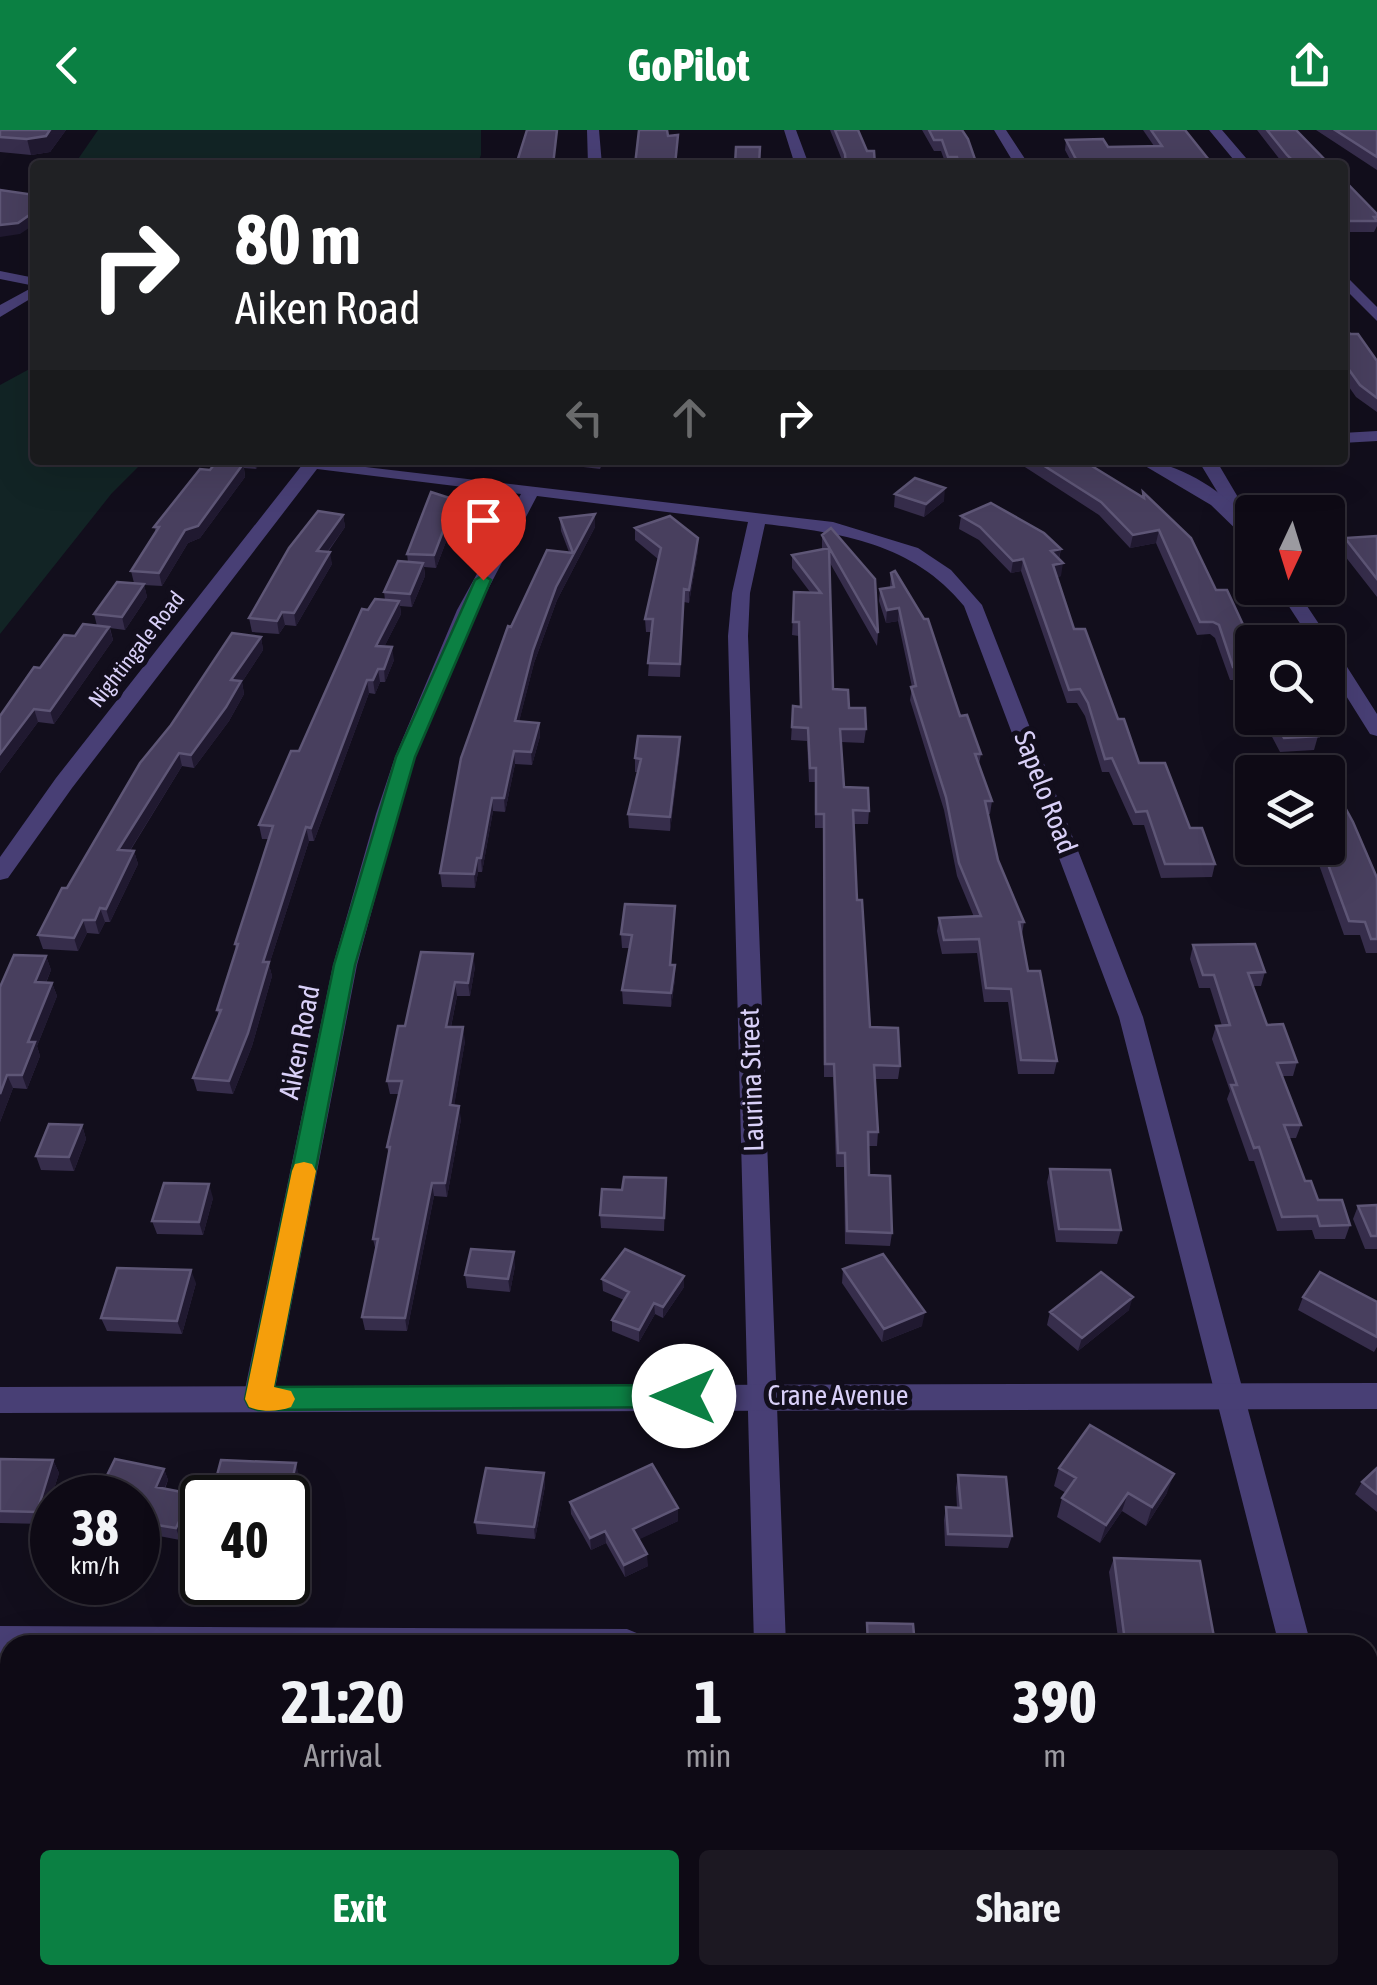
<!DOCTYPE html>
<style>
:root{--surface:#0e0a15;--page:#1c1822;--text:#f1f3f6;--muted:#9b9aa0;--line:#2e2b34;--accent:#0b8043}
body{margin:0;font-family:"Asap Condensed",sans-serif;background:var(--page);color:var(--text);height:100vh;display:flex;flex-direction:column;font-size:38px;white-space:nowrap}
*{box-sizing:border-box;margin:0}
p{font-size:32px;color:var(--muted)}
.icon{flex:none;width:55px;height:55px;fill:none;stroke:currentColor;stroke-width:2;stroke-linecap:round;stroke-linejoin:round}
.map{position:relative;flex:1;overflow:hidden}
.panel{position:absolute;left:0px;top:1505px;width:1378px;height:350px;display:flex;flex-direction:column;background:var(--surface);border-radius:30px 30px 0 0;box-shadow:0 10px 40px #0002,0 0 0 2px var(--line)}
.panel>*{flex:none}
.guide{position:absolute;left:30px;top:30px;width:1318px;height:305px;border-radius:10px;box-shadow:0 10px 40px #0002,0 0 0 2px var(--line);background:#202124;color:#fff;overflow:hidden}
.needle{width:65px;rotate:184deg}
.buttons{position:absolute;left:1235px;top:365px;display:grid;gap:20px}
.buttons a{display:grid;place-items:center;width:110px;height:110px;border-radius:10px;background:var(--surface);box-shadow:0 10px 40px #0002,0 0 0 2px var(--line);font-size:50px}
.speed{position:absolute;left:30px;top:1345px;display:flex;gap:20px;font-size:50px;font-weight:700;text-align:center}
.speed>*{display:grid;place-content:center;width:130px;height:130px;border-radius:50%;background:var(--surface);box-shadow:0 10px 40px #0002,0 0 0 2px var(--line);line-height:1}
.speed small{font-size:25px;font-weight:400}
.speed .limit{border:5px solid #111;border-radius:15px;background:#fff;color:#111}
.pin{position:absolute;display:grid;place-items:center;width:85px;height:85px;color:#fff;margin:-102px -42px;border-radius:50% 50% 50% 0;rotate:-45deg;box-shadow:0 0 10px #0007}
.pin .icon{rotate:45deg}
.me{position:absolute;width:110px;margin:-55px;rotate:270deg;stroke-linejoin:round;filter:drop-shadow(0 0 8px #0008)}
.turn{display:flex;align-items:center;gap:35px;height:210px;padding:0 40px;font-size:45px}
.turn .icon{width:130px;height:130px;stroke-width:2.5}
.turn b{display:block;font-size:70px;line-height:85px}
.lanes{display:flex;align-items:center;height:95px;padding:0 40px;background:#0003;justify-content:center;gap:50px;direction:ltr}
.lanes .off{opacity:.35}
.eta{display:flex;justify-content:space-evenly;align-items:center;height:170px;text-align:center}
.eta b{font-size:60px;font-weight:700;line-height:70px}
.action{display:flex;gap:20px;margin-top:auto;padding:20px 40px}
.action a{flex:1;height:115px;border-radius:10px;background:var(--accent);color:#fff;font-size:40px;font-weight:700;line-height:115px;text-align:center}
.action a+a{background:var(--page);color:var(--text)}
header{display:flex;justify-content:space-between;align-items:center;height:130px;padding:0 40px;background:var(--accent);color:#fff;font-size:45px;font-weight:700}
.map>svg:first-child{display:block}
.green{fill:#122425}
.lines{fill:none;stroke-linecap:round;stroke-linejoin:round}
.minor{fill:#483f75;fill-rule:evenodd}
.tertiary{fill:#483f75;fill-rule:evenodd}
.wall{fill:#362d4b}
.shaded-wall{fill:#201930}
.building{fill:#483f5e;stroke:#5e5676;stroke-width:2.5}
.route{fill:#0b8043;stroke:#07532c;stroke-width:2.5}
.slow{fill:#f59e0b}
.labels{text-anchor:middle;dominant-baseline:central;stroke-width:10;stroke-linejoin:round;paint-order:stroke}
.far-street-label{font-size:22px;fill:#d9d0f8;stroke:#120e1c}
.street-label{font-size:28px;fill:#d9d0f8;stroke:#120e1c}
</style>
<header><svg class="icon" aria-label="back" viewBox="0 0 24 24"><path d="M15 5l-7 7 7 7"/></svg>GoPilot<svg class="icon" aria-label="share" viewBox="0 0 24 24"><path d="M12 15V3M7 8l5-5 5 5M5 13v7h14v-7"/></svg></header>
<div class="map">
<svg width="1377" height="1855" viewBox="0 0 1377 1855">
<rect width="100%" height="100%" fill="#120e1c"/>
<path class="green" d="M98 0H481V25L477 35H74Z
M35 236V330H145L112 363 0 504V255Z"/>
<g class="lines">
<path class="minor" d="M587 0H599L602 35H588Z
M784 0H796L809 35H795Z
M994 0H1006L1029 35H1015Z
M1209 0H1222L1252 35H1238Z
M1342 142 1377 177V191L1342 156Z
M35 156V166L0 187V175Z
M1377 301V311L1342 313V303Z
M306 330 833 392 918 418 951 440 982 475 1143 887 1311 1515H1279L1119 887 964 476C913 413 841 403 765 394L750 463 748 506 786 1515H754L728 506 732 463 748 392 537 366 477 480 415 627 398 684 357 835 273 1269 268 1278 258 1282 248 1278 243 1269 333 835 376 684 395 627 457 480 521 364 317 339 72 658 8 748 0 750V727L56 648Z
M1198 330H1216L1252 391 1250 396H1238Z
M0 1496 627 1499 639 1504 643 1515H10V1527L0 1526Z
M10 1629V1699L0 1704V1633Z
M1368 1790 1377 1793V1855H1362L1358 1845H1368Z
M762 1845H800V1855H762Z"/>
<path class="tertiary" d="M0 141 35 148V156L0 149Z
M1135 330C1176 330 1226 362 1252 394V410L1246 409 1211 375Z
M1277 458H1295L1331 512 1328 516V512H1312Z
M1328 516 1335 518 1377 584V606L1370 604 1328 537Z
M1377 1253V1279L0 1283V1257Z"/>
</g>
<path class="wall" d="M0 0H66L50 22 31 25 0 22Z
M830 0H858L867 21 875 35H844Z
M922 0H962L977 35H946L941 21H934Z
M1143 0H1185L1213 35H1073L1065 20 1066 10 1108 17 1154 16Z
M1257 0H1296L1330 35H1284Z
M1316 0H1377V40Z
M1342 48 1377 84V96L1374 102H1345L1342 98Z
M1342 193 1350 204 1377 231V282L1356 267 1342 247Z
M229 330H262L256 339 244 338 245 347 200 408 188 413 162 456 144 455 147 467 125 500 110 498 113 510 54 594 38 592 0 643V586L40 538 75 506 97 496 94 484 134 453 131 441 156 402 154 397 210 340 229 333Z
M574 330H604L600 339 575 336Z
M1014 330H1080L1142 367 1143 362 1252 514V569L1243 550H1230L1215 508 1210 504 1197 505 1156 413 1130 418 1099 385Z
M895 364 944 371 924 387 894 377Z
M468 374 469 386 450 401 436 438 424 437 425 446 412 477 400 476 401 484 384 517 394 530 385 552H380L375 564 369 563 314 711H309L269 835 272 846 252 916 233 964 197 961 193 948 219 887 217 880 236 820 235 814 269 709H262L259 695 299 621 368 480 385 470 384 462 408 432 407 424Z
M343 385 345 397 328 422 332 434 296 496 285 495 279 504 252 502 249 488Z
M961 386 1061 419 1059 429 1061 446 1057 447 1074 499 1139 633 1190 698 1215 734 1212 747 1161 748 1144 695H1133L1109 642H1102L1085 586 1077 573H1067L1021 441 1011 443 979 410 959 399Z
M560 388 595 397 557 470 534 533 519 591 539 593 540 606 532 635 515 634 505 682 493 681 482 742H478L475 758 442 757 440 743 569 422 561 401Z
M635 398 698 420 689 473 684 472 680 547 648 546 651 502H646L645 489 658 429 635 410Z
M822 405 878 503 877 516 830 433 833 559 866 599 864 613 841 612 844 657 869 681 868 694H854L857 770 870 897 900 936 898 949H875L878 1002 877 1016H868L869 1045 892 1103 890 1116 845 1114 844 1037H836L833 947H824L823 698H815V652H809L807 611 791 610 793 576 800 577 799 506 792 505 794 462H810L792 438V425L822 419Z
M1377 406V467L1341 421 1345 408Z
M891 443 960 586 981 624 979 634 992 671 990 684H988L998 730 1024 792 1022 805 1028 841 1057 931 1054 944H1018L1008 872H984L977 823 942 824 937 801 939 788 974 787 957 746 944 680 910 570 912 557 898 491 886 493 879 471 880 459 890 457Z
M261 507 263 520 242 552 244 564 229 591 194 638 182 636 130 721H134L138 734 110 792H105L99 804 87 803 78 821 43 819 38 805 171 595Z
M1262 588H1308L1318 606 1314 620 1280 622Z
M680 621 670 701 629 698 628 684 638 642H635V628Z
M1286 627 1326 642H1273V640H1282Z
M1313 718H1328L1377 748V823H1366L1360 805H1344Z
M675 776 671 835 675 849 671 877 623 874 622 860 630 818H622L621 804Z
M1193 815 1265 842 1261 856H1253L1267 895 1297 932 1293 946H1282L1301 995 1296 1008H1289L1305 1051 1318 1070 1350 1095 1345 1109H1315L1312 1100 1277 1101 1254 1031H1249L1227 969 1230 961 1212 909 1216 896H1222L1210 858H1199L1190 829Z
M421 822 475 837 470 866H457L451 897 465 911 454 975 461 989 447 1067 434 1066 407 1201 365 1200 362 1187 376 1122 373 1109 389 1026 387 1017 399 964H390L387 951 405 896Z
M46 826 51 840 46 853H52L57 866 37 916 40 926 27 959 13 958 0 992V857Z
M82 995 86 1009 74 1041 41 1040 36 1026Z
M1050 1039 1121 1100 1117 1114 1056 1112 1047 1052Z
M666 1048 664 1101 601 1098 600 1085 622 1060Z
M213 1068 203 1105 157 1104 152 1091Z
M1377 1075V1119H1365L1353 1089 1358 1076Z
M515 1136 510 1162 467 1158 465 1145Z
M843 1139 922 1196 882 1212 842 1153Z
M684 1146V1157L663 1188 655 1184 639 1212 612 1201V1190L624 1170 603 1161 602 1149Z
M196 1153 182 1204 107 1201 101 1188Z
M1303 1167 1377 1172V1217L1374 1222 1298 1180Z
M1129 1180 1078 1221 1047 1195 1050 1182Z
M0 1329 53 1330 59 1343 43 1394 0 1393Z
M1059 1338 1167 1363 1146 1396 1122 1381 1100 1413 1057 1387 1062 1368 1066 1363 1054 1356Z
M1377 1338V1382L1355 1364 1362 1352Z
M164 1339 168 1350 165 1359 192 1364 196 1375 180 1410 138 1402V1368Z
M544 1343 545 1356 535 1409 477 1404 475 1392Z
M958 1345 1012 1406 1008 1418 945 1416 944 1390 946 1377 957 1378 956 1358Z
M570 1372 678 1378V1391L639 1409 648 1436 625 1447 606 1413 591 1420 571 1384Z
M1114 1428 1214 1507 1210 1515H1119L1109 1442Z"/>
<path class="shaded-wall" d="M50 0H66L50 22 31 25 27 9Z
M35 81V94L20 104 0 107V95Z
M254 330H262L256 339Z
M243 334 245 347 200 408 188 413 162 456 159 443 185 400Z
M945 358 944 371 924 387 926 374Z
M468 374 469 386 450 401 436 438 434 425 448 388Z
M595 384V397L557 470 534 533 516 604 515 591 533 520 556 457Z
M343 385 345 397 319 433 317 421Z
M1159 400 1156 413 1130 418 1133 405Z
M698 408V420L689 473V460Z
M1061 419 1058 431 1051 421Z
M330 422 332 434 296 496 294 483Z
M1023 429 1021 441 1011 443 1013 431Z
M423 433 425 446 412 477 410 464Z
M1063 433 1061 446 1051 448 1053 435Z
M144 454 147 467 125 500 122 487Z
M399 471 401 484 378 529 376 516Z
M899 478 898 491 886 493 887 480Z
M282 482 285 495 279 504 277 491Z
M109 497 113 510 54 594 50 581Z
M261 507 263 520 242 552 244 564 229 591 194 638 191 625 231 550Z
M392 517 394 530 385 552 384 539Z
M378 539 380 552 375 564 373 550Z
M367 550 369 563 314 711 311 698Z
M34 579 38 592 0 643V624Z
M539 593 540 606 532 635 531 622Z
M680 607V621L670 701V687Z
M514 621 515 634 505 682 504 668Z
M179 623 182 636 122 733 118 720Z
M492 668 493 681 482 742 481 728Z
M306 697 309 711 269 835 272 846 252 916 233 964 229 951 263 832Z
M134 721 138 734 110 792 106 779Z
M477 728 478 742 475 758 474 744Z
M100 778 105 792 99 804 95 790Z
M83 790 87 803 78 821 74 808Z
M473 824 475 837 470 866 468 853Z
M46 826 51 840 40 866 35 852Z
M675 835V849L671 877V863Z
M455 852 457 866 448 911 446 897Z
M52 853 57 866 37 916 40 926 27 959 22 945 28 912Z
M463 897 465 911 452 989 450 975Z
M7 945 13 958 0 992V964Z
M459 976 461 989 447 1067 445 1053Z
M82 995 86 1009 74 1041 69 1027Z
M432 1053 434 1066 407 1201 405 1188Z
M209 1054 213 1068 203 1105 199 1092Z
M514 1122 515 1136 510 1162 508 1149Z
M191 1140 196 1153 182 1204 177 1191Z
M684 1146V1157L663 1188V1177Z
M1133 1167 1129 1180 1078 1221 1082 1208Z
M654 1173 655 1184 639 1212V1200Z
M925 1182 922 1196 882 1212 884 1199Z
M53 1330 59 1343 43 1394 37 1382Z
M296 1333 299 1346 289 1391 288 1369Z
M164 1339 168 1350 160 1368 156 1357Z
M544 1343 545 1356 535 1409 534 1397Z
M1174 1344 1167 1363 1146 1396 1152 1377Z
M1128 1363 1122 1381 1100 1413 1106 1395Z
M192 1364 196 1375 180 1410 176 1398Z
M678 1378V1391L634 1412 633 1399Z
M605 1401 606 1413 591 1420 590 1408Z
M647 1424 648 1436 625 1447 624 1435Z
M164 1845H176L174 1855H162Z"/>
<path class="building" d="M0 0H50L46 6 27 9 0 7Z
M527 0H557L553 35H516Z
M639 0H667L668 6 678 5 675 35H635Z
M835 0H858L867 21H874L875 35H846L845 24Z
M929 0H962L968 9 977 35H959L957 27H948L942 10H934Z
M1151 0H1185L1213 35H1079L1066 10 1103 9 1108 17 1162 16Z
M1267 0H1296L1330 35H1297L1287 25Z
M1335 0H1377V27Z
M736 17H760L759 35H735Z
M1342 48 1377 84V87H1374L1377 91H1347L1342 84Z
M0 60 35 65V81L18 93 0 95Z
M1342 193 1350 204H1358L1377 231V268L1360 255 1342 230Z
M1035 330H1080L1087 333 1144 368 1143 362 1191 408 1216 460H1227L1252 514V549L1246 537H1233L1219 495 1213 492H1200L1159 400 1133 405 1101 372Z
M216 332 243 334 198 396 185 400 159 443 131 441 159 397H154L200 339 210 340Z
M915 348 945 358 926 374 895 364Z
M431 362 468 374 448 388 434 425 407 424Z
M991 373 1044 403 1061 419 1051 421 1063 433 1053 435 1074 499H1085L1118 589H1124L1139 633H1165L1190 698H1202L1215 734H1165L1147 681 1136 682 1112 628 1105 629 1088 573 1080 559 1069 560 1023 429 1013 431 980 397 961 386Z
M318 381 343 385 317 421 330 422 294 483 282 482 277 491 249 488 289 418Z
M595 384 556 457 533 520 515 591 539 593 531 622 514 621 504 668H492L481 728H477L474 744 440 743 461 628 508 496 511 497 547 420 573 423 560 388Z
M670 386 698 408 689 460 684 459 680 534 648 533 653 489H645L661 418 635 398Z
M831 398 875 449 878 503 822 405Z
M1377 406V449L1345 408Z
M829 418 833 559 848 560 849 578H865L866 599H840L844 657 868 658 869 681 853 680 857 770H862L870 897 898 898 900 936 874 935 878 1002H868L869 1045 890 1046 892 1103 847 1101 845 1023H838L834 934H825L824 684H816V638H810L808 598 792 597 793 576 801 577 799 492H793L794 462 821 463 792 425Z
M398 431 423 433 410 464 384 462Z
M895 441 924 489H928L960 586 967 585 981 624H975L992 671H985L998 730 1024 792H1019L1028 841H1040L1057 931 1021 930 1011 859 986 858 979 809 944 810 939 788 981 786 959 733 946 667 911 557 916 556 899 478 887 480 880 459 894 457 891 443Z
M117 452 144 454 122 487 94 484Z
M375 469 399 471 376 516 392 517 384 539H378L373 550H367L311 698 306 697 263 832H269L248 903 229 951 193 948 221 880H217L238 814H235L273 696 259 695 291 621H299L362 479 368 480Z
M83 494 109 497 50 581 34 579 0 624V586L34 537 40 538 64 505 75 506Z
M232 503 261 507 231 550 241 551 226 577 191 625 179 623 118 720 134 721 106 779 100 778 95 790H83L74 808 38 805 62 758H67L140 633 171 595Z
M1273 588H1308L1318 606 1284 608Z
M638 606 680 607 670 687 628 684 641 629 635 628Z
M1316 625 1326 642H1274L1273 640 1292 639 1286 627Z
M1328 646 1353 692 1377 748V809H1371L1365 792 1349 791 1322 718H1328Z
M625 774 675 776 670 835H675L671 863 622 860 632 805 621 804Z
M1255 814 1265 842 1248 843 1267 895 1283 894 1297 932 1277 933 1301 995H1284L1305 1051H1311L1318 1070H1342L1350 1095 1320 1096 1317 1086 1282 1087 1259 1017 1254 1018 1231 955H1237L1216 896 1230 895 1214 845H1203L1193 815Z
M421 822 473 824 468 853 455 852 446 897H463L450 975 459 976 445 1053H432L405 1188 362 1187 378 1109H373L390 1017H387L402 951H387L398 896H405Z
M14 825 46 826 35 852 52 853 28 912H35L22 945H7L0 964V857Z
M49 994 82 995 69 1027 36 1026Z
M1050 1039 1110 1040 1121 1100 1059 1099Z
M624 1047 666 1048 664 1088 600 1085 602 1059 622 1060Z
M164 1053 209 1054 199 1092 152 1091Z
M1377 1075V1106H1371L1358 1076Z
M471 1119 514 1122 508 1149 465 1145Z
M625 1119 684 1146 663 1177 654 1173 639 1200 612 1190 629 1162 602 1149Z
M883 1124 925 1182 884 1199 843 1139Z
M117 1138 191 1140 177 1191 101 1188Z
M1101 1142 1133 1167 1082 1208 1050 1182Z
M1320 1142 1377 1172V1207L1303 1167Z
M1090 1295 1174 1344 1152 1377 1128 1363 1106 1395 1062 1368 1076 1348 1059 1338Z
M0 1329 53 1330 37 1382 0 1381Z
M115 1329 164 1339 156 1357 192 1364 176 1398 138 1392V1368H96Z
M221 1330 296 1333 288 1369 211 1368Z
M652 1334 678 1378 633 1399 647 1424 624 1435 605 1401 590 1408 570 1372Z
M486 1338 544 1343 534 1397 475 1392Z
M1377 1338V1364L1362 1352Z
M958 1345 1006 1347 1012 1406 948 1404 946 1377 961 1378Z
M1114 1428 1200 1431 1214 1507 1196 1506 1198 1515H1152L1151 1505 1124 1504Z
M867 1493 913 1494 915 1515H868Z
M10 1778V1845H164L162 1854 190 1855H0V1814Z
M492 1845H565L564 1855H491Z
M611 1845H677V1855H610Z
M898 1845H947V1855H898Z"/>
<path class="route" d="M483 445 491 450 415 627 355 835 274 1257 684 1255 693 1258 697 1266 693 1274 684 1277 258 1280 249 1277 245 1269 334 835 396 627 475 450Z"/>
<path class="slow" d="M304 1032 312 1034 316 1041 274 1257 291 1261 295 1269 291 1277C277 1282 262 1282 249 1277L245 1269 292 1041 295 1034Z"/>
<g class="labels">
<g class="far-street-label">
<text transform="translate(136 519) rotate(-52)">Nightingale Road</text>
</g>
<g class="street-label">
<text transform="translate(1046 662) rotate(69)">Sapelo Road</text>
<text transform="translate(299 912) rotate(-79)">Aiken Road</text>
<text transform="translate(751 950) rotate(-92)">Laurina Street</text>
<text x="838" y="1265">Crane Avenue</text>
</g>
</g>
</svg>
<div class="buttons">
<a><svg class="needle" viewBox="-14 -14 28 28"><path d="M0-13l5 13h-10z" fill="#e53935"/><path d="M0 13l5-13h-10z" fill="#9b9aa0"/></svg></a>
<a><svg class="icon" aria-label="search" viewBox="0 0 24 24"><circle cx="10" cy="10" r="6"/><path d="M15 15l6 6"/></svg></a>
<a><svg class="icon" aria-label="layers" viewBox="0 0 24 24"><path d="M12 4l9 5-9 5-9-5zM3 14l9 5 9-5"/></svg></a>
</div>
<div class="speed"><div>38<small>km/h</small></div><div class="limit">40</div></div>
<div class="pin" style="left:483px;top:450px;background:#d93025"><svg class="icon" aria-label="arrive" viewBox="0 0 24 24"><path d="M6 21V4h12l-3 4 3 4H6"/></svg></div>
<svg class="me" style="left:684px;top:1266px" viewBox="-20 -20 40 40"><circle r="19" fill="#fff"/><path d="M0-13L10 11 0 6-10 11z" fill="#0b8043"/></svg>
<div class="guide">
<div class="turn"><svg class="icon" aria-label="right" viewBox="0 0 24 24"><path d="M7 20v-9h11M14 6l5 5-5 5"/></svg><div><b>80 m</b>Aiken Road</div></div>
<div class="lanes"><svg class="icon off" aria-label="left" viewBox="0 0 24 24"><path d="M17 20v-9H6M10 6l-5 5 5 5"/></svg><svg class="icon off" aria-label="ahead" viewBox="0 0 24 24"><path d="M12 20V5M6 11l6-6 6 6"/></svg><svg class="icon" aria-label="right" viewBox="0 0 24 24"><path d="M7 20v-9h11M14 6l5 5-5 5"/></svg></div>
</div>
<section class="panel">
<div class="eta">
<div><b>21:20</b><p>Arrival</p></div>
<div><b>1</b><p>min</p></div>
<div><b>390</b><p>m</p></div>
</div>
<div class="action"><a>Exit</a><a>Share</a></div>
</section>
</div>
